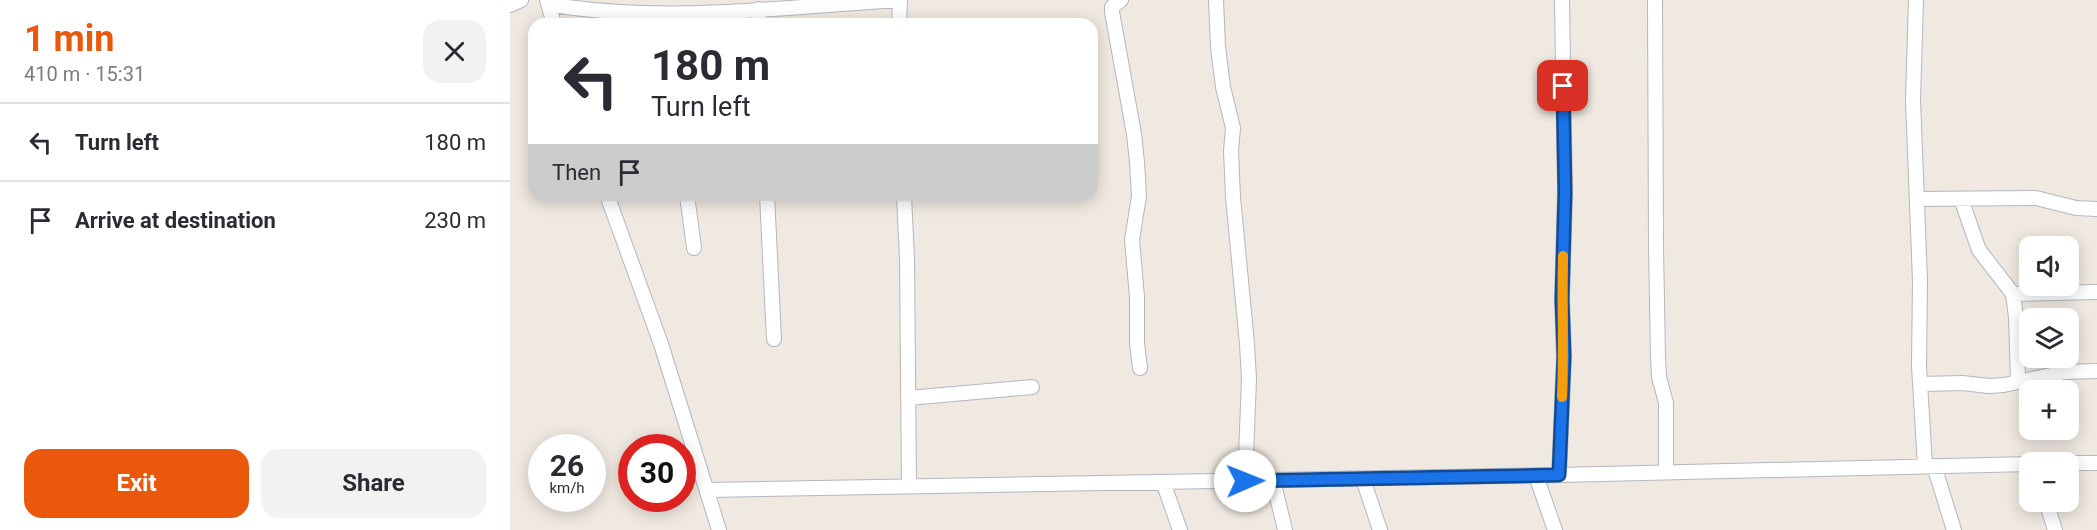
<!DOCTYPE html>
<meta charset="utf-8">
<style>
:root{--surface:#fff;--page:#f2f2f3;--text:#2b2b33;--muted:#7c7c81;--line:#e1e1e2;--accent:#ea580c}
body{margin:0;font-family:Roboto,sans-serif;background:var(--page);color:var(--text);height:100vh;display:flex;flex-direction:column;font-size:22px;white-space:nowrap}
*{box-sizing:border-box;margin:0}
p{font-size:20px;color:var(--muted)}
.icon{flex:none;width:33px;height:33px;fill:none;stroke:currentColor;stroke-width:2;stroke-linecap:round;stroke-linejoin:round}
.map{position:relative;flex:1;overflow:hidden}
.panel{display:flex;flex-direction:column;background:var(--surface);width:510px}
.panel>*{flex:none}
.guide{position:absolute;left:18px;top:18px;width:570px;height:183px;border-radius:18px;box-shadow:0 3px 15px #0003;background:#fff;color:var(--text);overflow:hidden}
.fabs{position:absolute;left:1509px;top:236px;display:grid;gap:12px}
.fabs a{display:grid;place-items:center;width:60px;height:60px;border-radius:12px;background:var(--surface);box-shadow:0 3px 15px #0003;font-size:30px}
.speed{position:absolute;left:18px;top:434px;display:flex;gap:12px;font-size:30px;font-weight:700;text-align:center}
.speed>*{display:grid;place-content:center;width:78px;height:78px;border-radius:50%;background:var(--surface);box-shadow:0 3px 15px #0003;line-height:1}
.speed small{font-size:15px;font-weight:400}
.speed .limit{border:9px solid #d22;background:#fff;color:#111}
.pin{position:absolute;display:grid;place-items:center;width:51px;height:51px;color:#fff;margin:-26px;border-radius:12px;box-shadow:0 3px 9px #0006}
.me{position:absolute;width:66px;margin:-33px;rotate:89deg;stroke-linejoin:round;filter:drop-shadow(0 0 4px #0008)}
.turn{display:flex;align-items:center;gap:21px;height:126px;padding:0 24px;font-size:27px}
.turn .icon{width:78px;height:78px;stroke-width:2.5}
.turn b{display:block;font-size:42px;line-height:51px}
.then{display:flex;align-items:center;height:57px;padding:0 24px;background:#0003;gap:12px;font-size:22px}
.round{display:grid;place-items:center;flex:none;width:63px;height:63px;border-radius:18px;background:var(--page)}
.overview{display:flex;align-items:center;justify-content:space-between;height:102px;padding:0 24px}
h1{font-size:36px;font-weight:700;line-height:45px;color:var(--accent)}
.action{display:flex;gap:12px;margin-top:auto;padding:12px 24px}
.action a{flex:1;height:69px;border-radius:18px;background:var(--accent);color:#fff;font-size:24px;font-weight:700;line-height:69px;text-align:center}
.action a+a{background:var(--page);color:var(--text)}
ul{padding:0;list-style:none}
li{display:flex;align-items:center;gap:18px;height:78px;padding:0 24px;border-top:2px solid var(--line)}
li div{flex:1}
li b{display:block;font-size:22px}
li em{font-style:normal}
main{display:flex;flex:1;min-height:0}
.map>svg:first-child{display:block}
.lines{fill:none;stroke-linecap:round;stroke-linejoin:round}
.street-casing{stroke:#b4b7c1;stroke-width:16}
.street{stroke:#fff;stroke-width:14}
.route-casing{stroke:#114b97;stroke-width:15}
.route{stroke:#1a73e8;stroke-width:10}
.slow{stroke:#f59e0b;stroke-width:10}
</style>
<main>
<section class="panel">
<div class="overview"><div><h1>1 min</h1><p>410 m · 15:31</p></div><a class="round"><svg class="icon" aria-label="close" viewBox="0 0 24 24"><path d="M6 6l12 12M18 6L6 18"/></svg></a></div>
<ul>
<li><svg class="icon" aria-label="left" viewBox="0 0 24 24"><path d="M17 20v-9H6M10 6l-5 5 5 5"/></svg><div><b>Turn left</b></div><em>180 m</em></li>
<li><svg class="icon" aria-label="arrive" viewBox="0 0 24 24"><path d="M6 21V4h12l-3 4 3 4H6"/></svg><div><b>Arrive at destination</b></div><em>230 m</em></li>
</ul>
<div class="action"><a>Exit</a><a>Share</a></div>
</section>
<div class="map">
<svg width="1587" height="530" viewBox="0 0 1587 530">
<rect width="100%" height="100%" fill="#efe9e1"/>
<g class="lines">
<g class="street-casing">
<path id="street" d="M37 0 44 24
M611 0 602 7V12L624 134 627 162 629 196 622 240 627 297V343L630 368
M706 0 708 47 713 87 723 128 721 151 723 197 737 344 739 379 735 481
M1145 0 1146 246 1148 357 1149 377 1156 403V472
M1406 0 1403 100 1410 281 1409 366 1415 466
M38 4C154 24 273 7 389 0
M0 5 11 0
M249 9 250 24
M389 24 390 0
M97 195 151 344 209 530
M177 195 184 248
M257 195 264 339
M394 195 397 259 399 486
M1408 199 1526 198 1566 208 1587 209
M1451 199 1469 250 1503 294 1506 317 1508 382
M1503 294 1587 292
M1410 384 1452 383 1479 386 1494 385 1555 372 1587 371
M399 398 522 387
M1558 463H1587
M1424 466 1444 530
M1049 475 1054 356 1052 299 1055 192 1052 0
M1026 476 1045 530
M853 479 870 530
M763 480 775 530
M653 482 670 530
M197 490 1049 475 1520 464
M1536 501 1545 530"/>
</g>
<use href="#street" class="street"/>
</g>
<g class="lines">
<g class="route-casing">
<path id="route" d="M735 481 1049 475 1054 356 1052 299 1055 192 1053 86"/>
</g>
<use href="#route" class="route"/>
<path class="slow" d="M1052 397C1054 350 1052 303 1053 256"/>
</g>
</svg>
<div class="fabs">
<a><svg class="icon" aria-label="sound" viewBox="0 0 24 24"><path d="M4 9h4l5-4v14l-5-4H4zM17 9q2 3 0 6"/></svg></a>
<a><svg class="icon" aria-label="layers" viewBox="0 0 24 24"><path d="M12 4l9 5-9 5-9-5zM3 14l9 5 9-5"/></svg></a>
<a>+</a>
<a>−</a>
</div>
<div class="speed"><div>26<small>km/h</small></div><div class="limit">30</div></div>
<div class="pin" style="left:1053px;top:86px;background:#d93025"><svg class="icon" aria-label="arrive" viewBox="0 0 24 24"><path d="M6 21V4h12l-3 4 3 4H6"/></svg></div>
<svg class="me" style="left:735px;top:481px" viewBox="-20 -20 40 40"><circle r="19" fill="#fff"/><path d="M0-13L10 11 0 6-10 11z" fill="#1a73e8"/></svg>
<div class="guide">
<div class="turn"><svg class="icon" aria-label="left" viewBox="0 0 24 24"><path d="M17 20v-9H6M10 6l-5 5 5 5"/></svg><div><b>180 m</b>Turn left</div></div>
<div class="then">Then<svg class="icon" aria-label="arrive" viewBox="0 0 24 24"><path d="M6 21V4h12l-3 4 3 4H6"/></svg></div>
</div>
</div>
</main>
